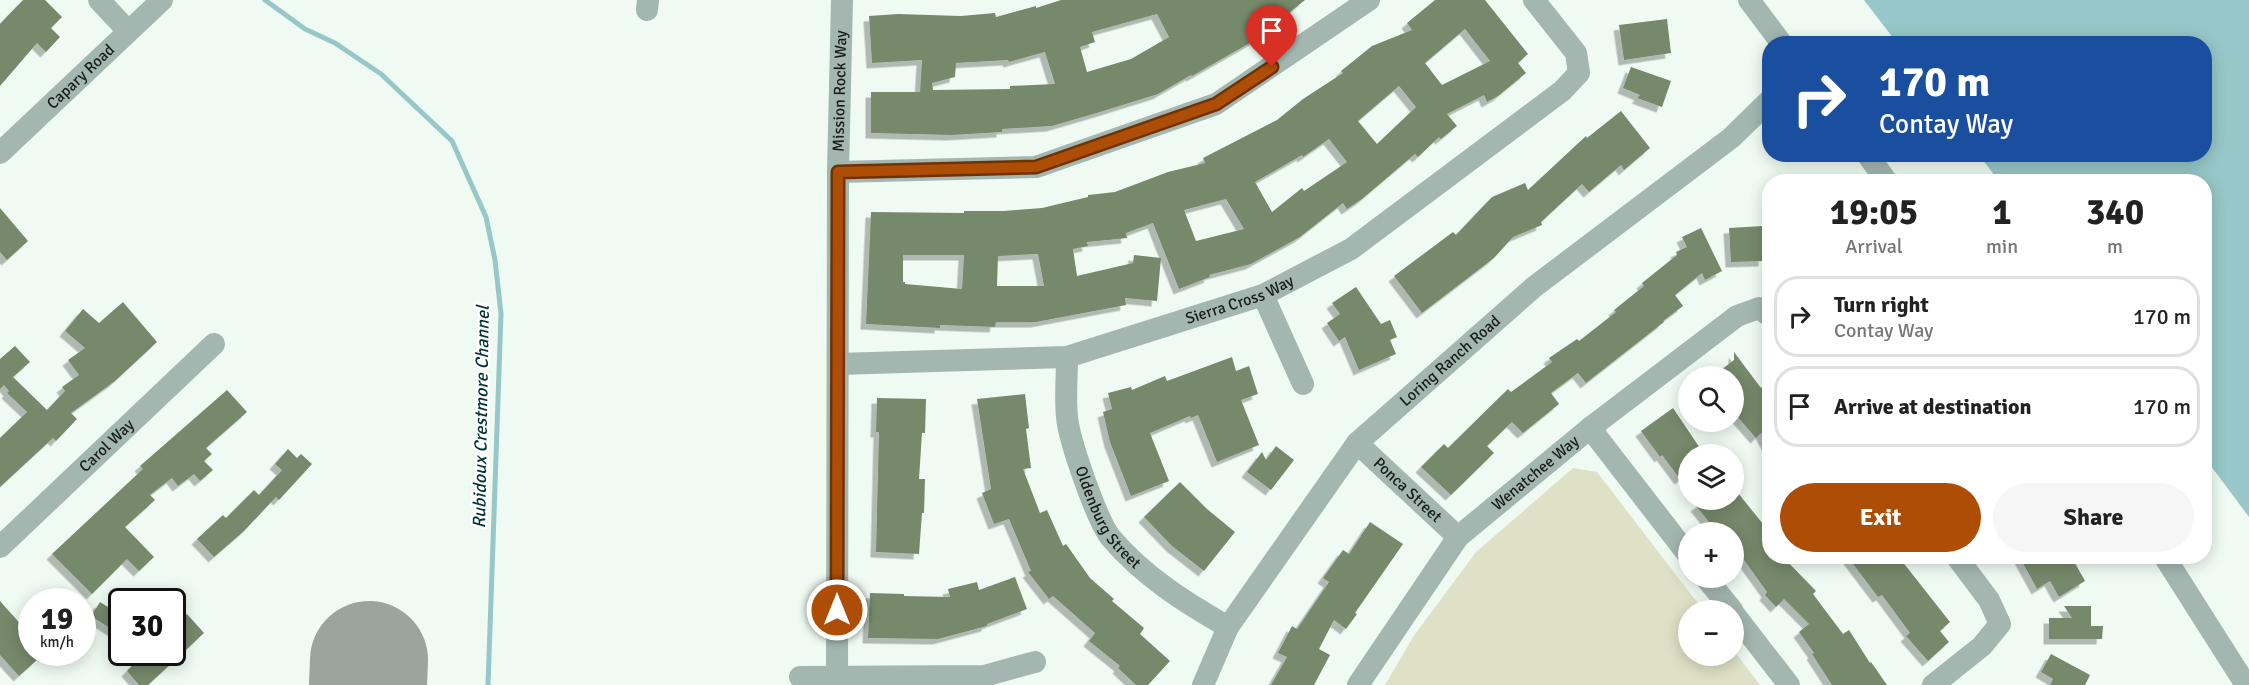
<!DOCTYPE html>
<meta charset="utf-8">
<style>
:root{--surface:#fff;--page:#f6f6f6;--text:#222;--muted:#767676;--line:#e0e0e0;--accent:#ad4d06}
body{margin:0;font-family:Signika,sans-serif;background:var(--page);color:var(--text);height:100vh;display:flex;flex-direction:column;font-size:22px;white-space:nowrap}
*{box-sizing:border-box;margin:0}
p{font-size:20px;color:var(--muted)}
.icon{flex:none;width:33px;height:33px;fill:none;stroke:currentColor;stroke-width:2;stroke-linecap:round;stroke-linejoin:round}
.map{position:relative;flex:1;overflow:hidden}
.panel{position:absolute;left:1762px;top:174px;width:450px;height:390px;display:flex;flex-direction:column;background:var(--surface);border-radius:24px;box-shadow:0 3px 15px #0003}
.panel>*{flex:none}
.top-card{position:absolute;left:1762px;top:36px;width:450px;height:126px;border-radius:24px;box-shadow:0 3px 15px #0003;background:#1a4fa0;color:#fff;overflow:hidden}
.controls{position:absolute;left:1678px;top:366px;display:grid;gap:12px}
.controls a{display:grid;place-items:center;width:66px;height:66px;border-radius:50%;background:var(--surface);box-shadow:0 3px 15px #0003;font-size:30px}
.speed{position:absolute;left:18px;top:588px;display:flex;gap:12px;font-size:30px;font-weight:700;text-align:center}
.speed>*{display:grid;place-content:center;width:78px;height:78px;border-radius:50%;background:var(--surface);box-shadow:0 3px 15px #0003;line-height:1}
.speed small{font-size:15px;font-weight:400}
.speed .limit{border:3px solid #111;border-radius:9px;background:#fff;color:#111}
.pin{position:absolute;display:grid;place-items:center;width:51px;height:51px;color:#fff;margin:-62px -26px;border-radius:50% 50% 50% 0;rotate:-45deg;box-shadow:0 0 6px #0007}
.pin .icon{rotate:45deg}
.me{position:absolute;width:66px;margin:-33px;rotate:0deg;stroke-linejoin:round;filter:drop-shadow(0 0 4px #0008)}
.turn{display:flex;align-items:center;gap:21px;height:126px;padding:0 18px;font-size:27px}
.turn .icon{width:78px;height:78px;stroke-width:2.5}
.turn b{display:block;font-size:42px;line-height:51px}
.eta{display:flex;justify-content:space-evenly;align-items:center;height:102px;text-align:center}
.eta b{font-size:36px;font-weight:700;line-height:42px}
.cta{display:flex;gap:12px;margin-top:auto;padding:12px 18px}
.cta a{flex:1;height:69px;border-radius:36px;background:var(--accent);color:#fff;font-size:24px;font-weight:700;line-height:69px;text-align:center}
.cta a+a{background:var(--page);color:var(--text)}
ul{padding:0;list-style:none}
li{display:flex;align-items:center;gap:18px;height:81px;margin:0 12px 9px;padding:0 6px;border:3px solid var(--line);border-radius:24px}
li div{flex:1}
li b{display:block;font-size:22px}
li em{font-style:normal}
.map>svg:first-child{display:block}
.green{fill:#dee1c5}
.water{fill:#97c7c8}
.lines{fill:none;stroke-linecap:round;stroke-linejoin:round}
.stream{stroke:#97c7c8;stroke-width:5}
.runway{stroke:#9ba49e;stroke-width:118}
.building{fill:#76896a;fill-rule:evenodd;filter:url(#shadow)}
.minor{stroke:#a3b6b0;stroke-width:22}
.route-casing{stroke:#703204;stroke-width:15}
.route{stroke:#ad4d06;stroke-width:10}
.labels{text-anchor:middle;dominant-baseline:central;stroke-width:5;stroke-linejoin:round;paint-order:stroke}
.street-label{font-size:16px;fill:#181d1a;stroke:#fff}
.water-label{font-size:18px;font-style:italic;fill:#033435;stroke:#fff}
</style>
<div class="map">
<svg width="2249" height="685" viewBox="0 0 2249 685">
<defs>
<filter id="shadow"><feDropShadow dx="-5.5" dy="5.5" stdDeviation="0" flood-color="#0004"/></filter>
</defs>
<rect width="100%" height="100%" fill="#effbf2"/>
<path class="green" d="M1573 468 1597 472 1703 610H1689V656H1734V651L1760 685H1385L1413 637 1476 552Z"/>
<path class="water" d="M1864 0H2249V517L2205 458V182L1999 181 1979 155 2205 154V44L1897 43Z"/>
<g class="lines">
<path class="stream" d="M265 0 305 29 335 43 381 74 452 141 486 217 495 260 501 314 488 685"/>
<path class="runway" d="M368 685 369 660"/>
</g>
<path class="building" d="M23 0H45L62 17 51 28 60 37 46 52 37 43 0 86V24Z
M1061 0H1305L1255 40 1192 76 1191 75 1158 94 1100 112 1052 126 1002 129V132L952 135 871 133V92H920L922 60 872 63 869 16 898 14 961 16 995 13 996 17 1036 6V8ZM1157 14 1169 37 1131 59 1087 72 1080 47 1095 42 1092 32ZM1045 52 1055 84 1010 86V89L933 90 932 83 955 77 956 63 1008 60 1009 62Z
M1435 0H1485L1528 54 1518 63 1526 73 1498 96 1487 102 1484 95 1447 114 1457 126 1441 139 1439 137 1418 157 1415 154 1362 199 1347 209 1343 203 1300 237 1251 264 1209 275 1210 277 1179 289 1153 223 1126 233 1127 238 1087 242 1088 246 1073 249 1077 276 1133 263 1134 255 1161 258 1157 301 1125 298 1126 305 1036 322H996L995 327 940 325V328L866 324 871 212 964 213V211H1004L1042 208 1088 197V195L1115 192 1168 172 1205 163 1203 158 1277 120 1303 99 1343 73 1341 71 1372 46 1412 30 1407 23ZM1465 29 1490 61 1442 85 1425 63ZM1399 86 1416 107 1377 144 1358 121ZM1329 139 1347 162 1304 191 1302 188 1272 212 1255 182 1302 155 1303 157ZM1226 199 1244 229 1196 241 1184 210ZM1038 254 1044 286H997L998 256ZM903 255H964L962 289 905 284V282H903Z
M1667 19 1671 53 1624 60 1619 25Z
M1631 67 1671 81 1662 107 1637 98 1640 95 1623 88Z
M1621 111 1650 148 1624 170 1621 165 1589 192 1582 184 1541 222 1542 225 1513 237 1494 258 1422 313 1394 276 1453 232 1456 235 1492 197 1525 183 1528 190 1586 136 1587 138Z
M0 208 28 241 7 260 0 252Z
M1763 226 1764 261 1731 262 1729 228Z
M1701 228 1722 271 1705 280 1702 273 1675 295 1683 306 1663 321 1664 322 1586 383 1578 373 1551 393 1559 404 1523 433 1512 422 1487 446 1494 453 1451 495 1421 467 1444 444 1448 448 1508 389 1511 392 1552 362 1549 358 1577 339 1579 341 1616 312 1614 310 1644 286 1642 283 1677 255 1676 252 1687 247 1682 237Z
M1356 287 1381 324 1390 320 1397 337 1390 340 1396 354 1359 370 1345 337 1339 341 1327 323 1340 314 1332 303Z
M123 302 157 342 115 381 71 413 77 419 56 441 53 438 0 487V438L27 412 7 393 9 391 4 385 0 389V359L15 346 30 362 13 377 47 410 65 391 62 387 79 375 68 360 85 348 65 331 83 309 99 323Z
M1734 352 1761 388 1770 379V450L1761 433 1756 438 1734 413V376H1713L1734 360Z
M1232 357 1236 371 1249 366 1258 394 1241 400 1259 445 1217 462 1198 415 1191 418 1190 416 1150 433 1169 481 1131 496 1110 442 1103 412 1112 409 1108 393 1131 387 1132 390 1165 376 1167 381Z
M227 390 247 412 206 448 212 454 204 461 213 470 200 481 194 474 178 486 172 478 150 495 155 500 125 527 154 557 139 571 127 559 92 594 52 554 143 469 140 466Z
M1025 394 1029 428 1026 429 1031 468 1023 469 1040 513 1047 510 1063 546 1066 544 1090 578 1114 599 1112 601 1144 628 1140 634 1170 661 1148 685H1136L1118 668 1120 666 1089 641 1095 633 1053 596 1049 599 1028 572 1031 571 1009 519 994 524 982 493 991 489 977 399Z
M877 398 926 399 925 433H922L919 479H925L924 513H922L919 554 876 552 879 432H876Z
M1673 408 1704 454H1689V472L1680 479 1662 455 1660 457 1641 431Z
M1276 446 1294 460 1271 490 1247 472 1262 452 1266 460Z
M288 449 297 458 301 454 312 464 279 500 276 497 244 531 214 557 197 539 223 515 226 518 254 490 259 495 282 470 275 464Z
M1180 482 1207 509 1235 532 1204 571 1172 546 1144 517Z
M1734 488 1767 529 1764 531 1770 539V556H1782L1816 591 1813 594 1843 634 1849 630 1870 663 1871 662 1887 685H1832L1812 654 1814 653 1799 632 1809 624 1784 599 1776 607 1765 595 1767 592 1734 546V532H1717L1696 506 1705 500H1734Z
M1370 522 1403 544 1355 613 1357 614 1346 629 1334 620 1319 649 1330 655 1314 685H1271L1287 657 1278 653 1292 626 1297 629 1329 582 1323 578 1343 550 1349 554Z
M1847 556H1898L1950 622 1940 631 1949 642 1928 661 1906 636 1910 633 1882 595 1878 597Z
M2019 556H2071L2085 581 2059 597 2050 581 2037 589Z
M1015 577 1027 609 987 624V626L938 639 868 638 870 593 904 594V596L950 597 948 589 977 582 979 590Z
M0 601 25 629 32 623V654L37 660 19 676 0 655Z
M100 602 122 616V636L91 616Z
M2064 606H2091V626H2103L2102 639H2049V618H2072Z
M187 614 204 633 148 685H139L127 671 145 652H172V629Z
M2051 654 2090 675 2085 685H2050L2053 679 2041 672Z"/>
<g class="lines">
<g class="minor">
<path d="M99 0 128 31"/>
<path d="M1749 0 1782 44"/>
<path d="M647 10 648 0"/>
<path id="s1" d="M0 153 162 0"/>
<path d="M1867 154 1887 182"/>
<path d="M838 172 1036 167 1216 104 1369 0"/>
<path d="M1263 295 1303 384"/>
<path id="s2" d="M1067 357C1067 377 1065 398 1067 417 1069 440 1097 521 1111 538 1143 576 1186 603 1228 627"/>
<path id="s3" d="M838 364 1067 357 1263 295 1351 249 1562 91 1579 73 1576 53 1534 0"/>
<path d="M1590 428 1689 556"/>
<path id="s4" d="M1357 443 1458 537"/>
<path id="s5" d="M0 547 214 344"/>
<path d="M2164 556 2246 685"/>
<path d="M1706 578 1732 610"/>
<path d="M1734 614 1789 685"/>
<path d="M800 677 984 676 1035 662"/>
<path id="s6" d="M837 685 838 172 842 0"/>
<path id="s7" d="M1203 685 1228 627 1357 443 1534 287 1731 138 1770 100"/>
<path id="s8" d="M1358 685 1458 537 1590 428 1737 316 1759 308 1770 316"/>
<path d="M1933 685 1982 646 2000 624 1989 600 1956 556"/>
</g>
</g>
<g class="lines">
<g class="route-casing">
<path id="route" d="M837 610 838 172 1036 167 1216 104 1272 67"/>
</g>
<use href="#route" class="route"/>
</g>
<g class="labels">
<g class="street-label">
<text stroke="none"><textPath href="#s1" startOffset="111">Capary Road</textPath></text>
<text stroke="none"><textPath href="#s6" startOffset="594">Mission Rock Way</textPath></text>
<text stroke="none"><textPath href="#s3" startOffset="411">Sierra Cross Way</textPath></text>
<text stroke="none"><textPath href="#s7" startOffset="412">Loring Ranch Road</textPath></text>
<text stroke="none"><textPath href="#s5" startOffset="147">Carol Way</textPath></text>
<text stroke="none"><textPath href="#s8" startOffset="279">Wenatchee Way</textPath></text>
<text stroke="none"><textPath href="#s4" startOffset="69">Ponca Street</textPath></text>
<text stroke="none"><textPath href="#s2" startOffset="170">Oldenburg Street</textPath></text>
</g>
<g class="water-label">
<text transform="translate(481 417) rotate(-89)">Rubidoux Crestmore Channel</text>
</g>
</g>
</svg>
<div class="controls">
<a><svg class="icon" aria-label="search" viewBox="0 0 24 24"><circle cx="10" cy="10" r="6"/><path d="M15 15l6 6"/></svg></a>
<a><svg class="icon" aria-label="layers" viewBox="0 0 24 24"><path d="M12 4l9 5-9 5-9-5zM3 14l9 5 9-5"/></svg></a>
<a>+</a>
<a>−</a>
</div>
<div class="speed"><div>19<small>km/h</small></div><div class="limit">30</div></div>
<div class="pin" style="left:1272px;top:67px;background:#d93025"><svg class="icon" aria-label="arrive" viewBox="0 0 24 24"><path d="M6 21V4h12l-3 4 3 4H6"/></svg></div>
<svg class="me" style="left:837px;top:610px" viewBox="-20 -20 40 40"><circle r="17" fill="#ad4d06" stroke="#fff" stroke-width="3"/><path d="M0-11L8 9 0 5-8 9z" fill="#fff"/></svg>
<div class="top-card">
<div class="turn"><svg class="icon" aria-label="right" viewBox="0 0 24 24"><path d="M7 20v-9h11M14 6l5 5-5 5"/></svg><div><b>170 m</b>Contay Way</div></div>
</div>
<section class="panel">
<div class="eta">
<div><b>19:05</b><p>Arrival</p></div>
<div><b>1</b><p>min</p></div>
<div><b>340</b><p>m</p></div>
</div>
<ul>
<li><svg class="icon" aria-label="right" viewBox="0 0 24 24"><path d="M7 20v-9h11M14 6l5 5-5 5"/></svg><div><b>Turn right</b><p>Contay Way</p></div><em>170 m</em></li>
<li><svg class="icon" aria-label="arrive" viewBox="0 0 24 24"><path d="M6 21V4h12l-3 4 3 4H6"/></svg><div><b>Arrive at destination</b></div><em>170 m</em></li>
</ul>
<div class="cta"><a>Exit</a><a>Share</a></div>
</section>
</div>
